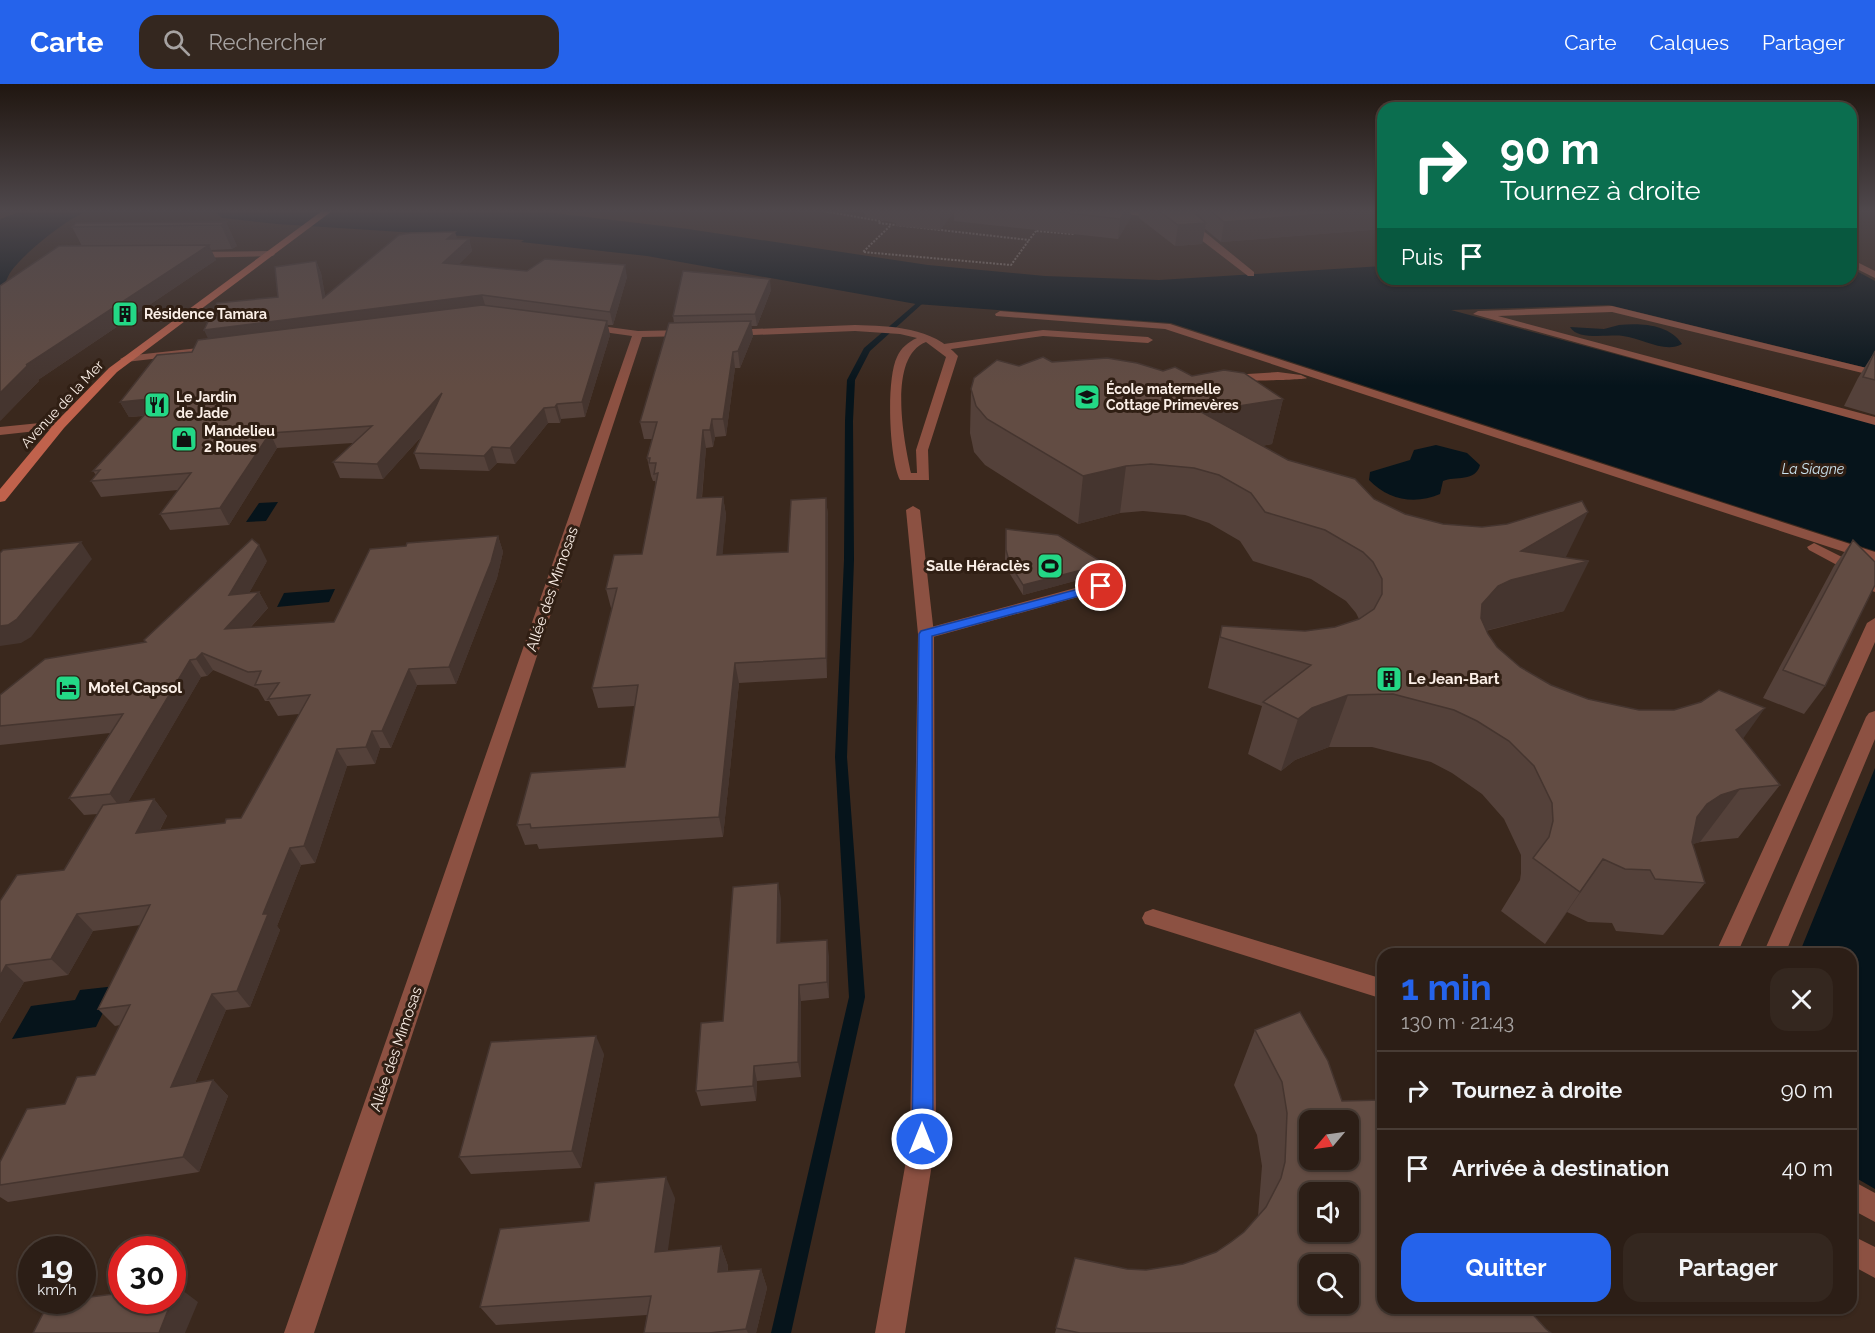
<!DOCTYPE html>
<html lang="fr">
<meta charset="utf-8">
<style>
:root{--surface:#2c1e16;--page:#34271f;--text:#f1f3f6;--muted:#a6a2a1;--line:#483c35;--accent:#2563eb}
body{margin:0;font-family:Raleway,sans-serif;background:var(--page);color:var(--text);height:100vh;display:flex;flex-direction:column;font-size:22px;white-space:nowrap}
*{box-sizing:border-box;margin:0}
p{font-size:20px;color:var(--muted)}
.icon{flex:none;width:33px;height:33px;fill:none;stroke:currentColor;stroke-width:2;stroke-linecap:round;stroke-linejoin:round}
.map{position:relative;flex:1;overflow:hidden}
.side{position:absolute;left:1377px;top:864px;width:480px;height:366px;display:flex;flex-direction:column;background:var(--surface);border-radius:18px;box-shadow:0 2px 4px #0004,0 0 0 2px var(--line)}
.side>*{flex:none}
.guide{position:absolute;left:1377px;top:18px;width:480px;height:183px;border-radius:18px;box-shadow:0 2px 4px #0004,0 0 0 2px var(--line);background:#0b6e4f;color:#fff;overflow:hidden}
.needle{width:39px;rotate:241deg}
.fabs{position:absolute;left:1299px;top:1026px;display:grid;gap:12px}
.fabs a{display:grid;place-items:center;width:60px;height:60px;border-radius:12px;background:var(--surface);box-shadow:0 2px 4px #0004,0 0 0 2px var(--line);font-size:30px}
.speed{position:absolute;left:18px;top:1152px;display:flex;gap:12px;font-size:30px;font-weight:700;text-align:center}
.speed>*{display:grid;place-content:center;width:78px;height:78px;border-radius:50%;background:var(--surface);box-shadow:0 2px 4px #0004,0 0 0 2px var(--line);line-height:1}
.speed small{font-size:15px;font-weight:400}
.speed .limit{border:9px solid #d22;background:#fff;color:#111}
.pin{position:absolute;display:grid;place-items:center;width:51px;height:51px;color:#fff;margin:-26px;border:3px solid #fff;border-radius:50%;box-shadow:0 2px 6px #0007}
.me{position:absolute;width:66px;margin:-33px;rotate:0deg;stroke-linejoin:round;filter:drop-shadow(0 0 4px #0008)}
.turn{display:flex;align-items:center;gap:21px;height:126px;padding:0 24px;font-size:27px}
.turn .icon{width:78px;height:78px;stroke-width:2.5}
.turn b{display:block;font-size:42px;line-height:51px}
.then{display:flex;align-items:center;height:57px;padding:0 24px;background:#0003;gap:12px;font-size:22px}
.round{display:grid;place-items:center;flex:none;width:63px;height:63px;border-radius:18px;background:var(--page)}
.overview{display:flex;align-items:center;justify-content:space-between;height:102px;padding:0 24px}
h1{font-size:36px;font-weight:700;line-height:45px;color:var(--accent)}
.action{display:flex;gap:12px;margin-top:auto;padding:12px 24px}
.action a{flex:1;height:69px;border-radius:18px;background:var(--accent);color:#fff;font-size:24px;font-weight:700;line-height:69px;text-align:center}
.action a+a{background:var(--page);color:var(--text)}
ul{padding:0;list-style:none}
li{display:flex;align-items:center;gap:18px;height:78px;padding:0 24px;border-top:2px solid var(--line)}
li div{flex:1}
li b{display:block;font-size:22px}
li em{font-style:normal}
header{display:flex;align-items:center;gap:36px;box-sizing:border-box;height:84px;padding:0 30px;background:var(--accent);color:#fff}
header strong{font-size:28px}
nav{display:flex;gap:33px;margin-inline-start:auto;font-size:21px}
.search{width:420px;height:54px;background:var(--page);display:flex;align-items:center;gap:15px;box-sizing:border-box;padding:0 21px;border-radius:18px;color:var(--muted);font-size:22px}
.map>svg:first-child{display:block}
.water{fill:#06141b}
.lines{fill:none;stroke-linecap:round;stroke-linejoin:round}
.stream{fill:#06141b;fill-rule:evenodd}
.path{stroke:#9c8d84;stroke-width:2;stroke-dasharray:2 1.5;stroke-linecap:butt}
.lane{fill:#8c5142;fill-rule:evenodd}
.street{fill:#8c5142;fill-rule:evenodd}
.secondary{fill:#c0624c;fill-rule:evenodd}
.wall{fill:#54413a;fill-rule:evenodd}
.shaded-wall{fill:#45352f}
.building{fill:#624c43;stroke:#45352f;stroke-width:1.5;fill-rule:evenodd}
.route{fill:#2563eb;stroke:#184099;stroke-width:1.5}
.labels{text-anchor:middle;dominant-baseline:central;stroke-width:6;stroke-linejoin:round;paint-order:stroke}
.far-poi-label{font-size:14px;font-weight:bold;fill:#fbefe7;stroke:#301f14;text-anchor:start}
.far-street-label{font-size:14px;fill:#fbefe7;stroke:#301f14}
.far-water-label{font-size:14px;font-style:italic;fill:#cce4f0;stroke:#301f14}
.poi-label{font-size:15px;font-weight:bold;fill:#fbefe7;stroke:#301f14;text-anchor:start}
.street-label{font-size:15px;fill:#fbefe7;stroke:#301f14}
</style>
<header>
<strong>Carte</strong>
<div class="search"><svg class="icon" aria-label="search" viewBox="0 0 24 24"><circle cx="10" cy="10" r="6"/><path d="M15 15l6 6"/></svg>Rechercher</div>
<nav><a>Carte</a><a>Calques</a><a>Partager</a></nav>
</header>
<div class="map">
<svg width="1875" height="1249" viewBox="0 0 1875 1249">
<rect width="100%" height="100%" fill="#3a281d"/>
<path class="water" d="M22 127H89C68 133 26 168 12 186 4 196 2 213 0 226V135Z
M214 127 545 128 688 145 928 181 1045 192 1159 196 1383 182V195H1851V184L1875 197V286L1609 221 1451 226 1875 340V467L1171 239 916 220 647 172 521 158 524 156 277 140 222 134Z
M1619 241C1641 239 1669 240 1682 260 1665 270 1642 254 1623 252 1609 250 1578 257 1570 243L1604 245Z
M1436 361 1467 369 1480 381C1476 398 1455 392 1443 397L1440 410C1415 421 1388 416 1369 396L1370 388 1410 376 1414 366Z
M278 418 266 437 246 438 259 419Z
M335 505 329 518 277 523 284 509Z
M1875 684V1105L1851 1091V870H1799Z
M116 902 96 943 12 955 31 922 75 916 80 906Z"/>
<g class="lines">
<path class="stream" d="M927 210 932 211 870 267 855 296 853 337 854 476 847 673 865 913 791 1249H771L849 913 835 673 844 476 845 337 847 296 864 264Z"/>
<path class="path" d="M823 127 880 137
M883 135 878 139 1029 156 1036 147
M890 142 863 168 1011 181 1029 156
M1038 145 1036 147 1074 150"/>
<path class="lane" d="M1099 127H1143L1163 131 1159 134Z
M1170 127H1179L1254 188V192H1248L1196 152Z
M270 167 275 170 273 172 190 174 185 171 190 168Z
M1851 175 1875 187V194L1851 182Z
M1612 222 1875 286V292L1612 228 1498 232 1875 333V341L1473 230 1478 227Z
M1000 227 1170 240 1875 468V478L1165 245 996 232 995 230Z
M1043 246 1148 253 1153 256 1148 259 1043 252 944 266 939 263 944 260Z
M1278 288 1301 291 1307 294C1304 296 1242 297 1231 297L1225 294 1231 291Z
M60 337 64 338V344L0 351V343Z
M1814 459 1860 482 1875 495V508L1869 506 1850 488 1809 466 1807 463Z
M1101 497 1109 502 1107 505 926 555 918 550 920 546Z
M1875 534V558L1737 870H1715L1867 539Z
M1875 627V655L1785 870H1763L1866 633 1869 629Z
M1153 825 1383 895V915L1145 840 1142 834 1145 828Z
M1851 1096 1875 1109V1138L1851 1125Z
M1851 1151 1875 1163V1194L1851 1181Z"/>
<path class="street" d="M586 240 638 247 690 246 695 249 690 252 642 253 314 1249H284L632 252 582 245 581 243Z
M855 241C891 242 933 243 958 272L928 366 929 396H900C889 374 886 295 897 273 901 264 908 258 917 254L900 250 855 247 729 252 724 249 729 246ZM926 258 946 273 916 366 917 389H911C904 357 887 273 926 258Z
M217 262 222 265 221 267 126 278 120 275 126 272Z
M913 422 920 426 934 550 936 1055 905 1249H875L910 1055 918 550 906 426Z"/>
<path class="secondary" d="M322 127H332L117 288 64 344 5 417 0 418V405L56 338 109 284Z"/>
</g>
<path class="wall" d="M854 127H1131V133L1118 155 954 137V128L940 146 896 142V139L865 133 864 128Z
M1139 127H1383V145L1221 158 1205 145 1202 160 1175 162 1139 134Z
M226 138 237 162 232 165 211 166 216 176 38 296 39 297 0 337 82 162 72 143Z
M457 155H469L472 167 458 181 527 187 627 193 613 241H607L610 251 585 333 561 335 560 339H548L515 380 497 379 489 387 420 385 414 369 422 352 383 395 340 394 333 378 353 359 277 364 229 441 170 446 160 430 178 406 101 413 91 397 96 391 93 387 144 332 129 333 120 318 192 268 208 255 278 213 316 177 321 189 325 212Z
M771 206 757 242H751L753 252 740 284H735L726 352 715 353 713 363 706 364 702 414 723 413 726 431 722 471 788 468 826 414 828 432 827 594 739 599 723 753 539 765 537 760 525 761 517 741 625 683 635 622 598 624 592 604 612 524H611L606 505 642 470 656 400 655 397H653L651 392 647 374 652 355H644L640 338 674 239 673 232Z
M1875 267V331L1844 322 1858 294Z
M1052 278 1163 287 1192 292 1283 315 1272 360 1262 362 1288 376 1374 415 1405 430 1566 474 1564 527 1486 547 1497 563 1520 583 1551 601 1588 615 1743 655 1780 701 1738 754 1700 758 1692 760 1705 799 1663 851 1616 847 1612 839 1588 838 1567 828 1545 860 1501 827 1520 796 1521 789V771L1504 735 1482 710 1452 689 1431 678 1372 663H1329L1295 676 1281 687 1248 670 1262 622 1208 604 1222 542 1305 547 1335 543 1359 535 1356 529 1346 517 1311 495 1253 477 1240 457 1209 439 1185 431 1143 427 1120 429 1078 440 985 381 974 368 970 349 971 305 1019 282Z
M1006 445 1105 480 1104 489 1023 511 1010 490 1005 475Z
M498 452 503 468 497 494 456 600 417 601 391 664H380L375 680 347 682 315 779 301 781 277 842 280 846 250 923 226 926 195 999 213 996 228 1012 199 1088 8 1118 0 1113V1078L65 1020 95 991 120 941 115 942 98 925 141 841 93 847 68 891 24 898 0 939V817L64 786 98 730 84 731 69 714 110 649 0 661V611L145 558 267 477 249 509 259 508 268 524 251 543 334 538ZM213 586 258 605 265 617H269L278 632 299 630 241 734 225 739 160 746 167 732 154 715 128 718 201 593 207 592Z
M1853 456 1825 602 1804 630 1763 614 1834 482Z
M781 815 780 859 829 872V914L801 917V993L757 997 756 1017 701 1022 696 1007 723 937Z
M1300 928 1383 1224 1546 1245 1551 1249H1055L1075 1174 1127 1185 1146 1186 1183 1180 1216 1168 1244 1148 1258 1132 1262 1082 1257 1051 1234 1001 1255 946Z
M604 970 581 1084 471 1090 459 1073Z
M675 1114 667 1167 721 1162 728 1182V1187L761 1185 767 1204 756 1249H644L647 1231 496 1241 480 1223 589 1137Z"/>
<path class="shaded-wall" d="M940 127 954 128 940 146Z
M1125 127H1131V133L1118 155 1120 135Z
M1361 127H1383V145L1221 158 1224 138Z
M226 138 237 162 232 165 221 141Z
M1206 139 1202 160 1175 162 1178 141Z
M455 148 459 160 447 155Z
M469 155 472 167 447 191 443 179Z
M209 161 216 176 38 296 39 297 0 337V309L26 281Z
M316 177 321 189 328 227 323 214Z
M625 181 627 193 613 241 610 228Z
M770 195 771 206 757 242 755 230Z
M482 211 486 224 210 259 204 246Z
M607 237 610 251 585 333 582 318Z
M751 237 753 252 740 284 738 267Z
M733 268 735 284 726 352 723 335Z
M442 309 447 324 383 395 377 380Z
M160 314 168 329 129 333 120 318Z
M1283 315 1272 360 1192 374 1201 328Z
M557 320 561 335 560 339 555 323Z
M544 324 548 339 515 380 510 364Z
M712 335 715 353 713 363 710 346Z
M703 346 706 364 700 432 697 414Z
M270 349 277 364 229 441 220 424Z
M492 363 497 379 489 387 484 372Z
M1126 382 1120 429 1078 440 1083 392Z
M723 413 726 431 721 490 717 471Z
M826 414 828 432 827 594 826 574Z
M1588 428 1564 477H1589L1564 527 1488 546 1475 553 1482 520 1521 467Z
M498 452 503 468 497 494 456 600 449 583Z
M81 458 92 475 31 553 21 559 0 562V542Z
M259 461 267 477 239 527 229 511Z
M1105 480 1104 489 1023 511V501Z
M259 508 268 524 234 561 225 545Z
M202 569 213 586 207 592 196 575Z
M190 576 201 593 123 727 110 710Z
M735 579 739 599 723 753 719 733Z
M409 585 417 601 391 664 382 647Z
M1348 611 1329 663 1295 676 1281 687 1298 635 1312 624Z
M1765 624 1727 677 1736 646Z
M372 647 380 664 375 680 366 663Z
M337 665 347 682 315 779 304 762Z
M1740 705 1700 758 1681 764 1667 773 1707 720 1721 711Z
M154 715 167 732 149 766 136 749Z
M290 764 301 781 277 842 280 846 250 923 237 907 263 830Z
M1603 775 1567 828 1545 860 1580 808Z
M778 799 781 815 780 875 777 859Z
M77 830 93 847 68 891 51 875Z
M827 856 829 872V914L827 898Z
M6 881 24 898 0 939V892Z
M799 901 801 917V993L798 978Z
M212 910 226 926 187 1018 171 1003Z
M596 952 604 970 581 1084 572 1067Z
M754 982 757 997 756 1017 753 1002Z
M213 996 228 1012 199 1088 183 1073Z
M666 1093 675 1114 665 1188 655 1168Z
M721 1162 728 1182 726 1207 718 1188Z
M761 1185 767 1204 756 1249H748L746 1245Z
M178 1203 198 1218 185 1249H159Z"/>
<path class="building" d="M1050 127H1125L1120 135Z
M1159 127H1192L1206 139 1178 141Z
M1211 127H1361L1224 138Z
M226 138 221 141 72 143 76 139Z
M455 148 447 155H469L443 179 527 187 545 175 625 181 610 228 482 211 204 246 217 219 278 213 275 183 316 177 323 214 399 151 411 149Z
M209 161 26 281 29 280 0 309V202L59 162Z
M683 187 770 195 755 230 673 232Z
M482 221 607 237 582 318 557 320 555 323 544 324 510 364 492 363 484 372 414 369 442 309 377 380 333 378 372 342 270 349 220 424 160 430 191 389 91 397 100 386 93 387 160 314 120 318 157 271 192 268 198 256Z
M751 237 738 267 733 268 723 335H712L710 346H703L697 414 723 413 717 471 788 468 791 416 826 414V574L735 579 719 733 531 744 530 740 517 741 531 689 625 683 638 601 592 604 617 504 606 505 614 471 642 470 658 389 654 390 656 379H649L650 374H647L657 338H640L669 239Z
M1875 267V296L1863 293Z
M1043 273 1052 278 1107 274 1137 279 1163 287 1175 283 1192 292 1224 286 1244 289 1283 315 1201 328 1288 376 1355 395 1374 415 1405 430 1443 440 1482 443 1507 440 1582 417 1588 428 1521 467 1589 477 1511 496 1498 502 1482 520 1481 534 1488 550 1497 563 1520 583 1551 601 1588 615 1639 626H1674L1701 618 1719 606 1765 624 1736 646 1780 701 1740 705 1721 711 1707 720 1697 733 1692 758 1705 799 1655 795 1650 786 1625 785 1603 775 1580 808 1533 774 1549 753 1553 737 1552 719 1534 682 1509 657 1477 637 1454 626 1393 610 1348 611 1312 624 1298 635 1263 618 1311 581 1220 553 1222 542 1305 547 1335 543 1359 535 1374 525 1382 510V495L1373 478 1363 468 1325 446 1265 428 1251 409 1219 391 1194 384 1151 380 1126 382 1083 392 987 335 976 322 971 305 974 294 997 276 1019 282Z
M1006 445 1058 451 1105 480 1023 501 1010 480 1006 466Z
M498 452 491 478 449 583 409 585 382 647H372L366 663 337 665 304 762 290 764 263 830H268L237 907 212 910 171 1003 213 996 183 1073 0 1101V1078L27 1025 65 1020 77 993 95 991 130 921 98 925 150 821 77 830 51 875 6 881 0 892V817L17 791 64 786 103 721 154 715 136 749 225 739 226 735 241 734 310 611 268 615 279 599 255 601 261 587 248 588 202 569 196 575 190 576 110 710 69 714 123 630 0 642V611L45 575 146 558 144 556 252 455 259 461 229 511 259 508 225 545 334 538 370 465 406 462 407 459Z
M1853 456 1875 478V501L1825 602 1783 586Z
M81 458 17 535 8 541 0 542V469L3 466Z
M778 799 777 859 827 856V898L799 901 798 978 754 982 753 1002 696 1007 701 939 723 937 733 803Z
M1300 928 1328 977 1342 1017 1383 1016V1224H1527L1546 1245 1551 1249H1080L1056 1244 1075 1174 1127 1185 1146 1186 1183 1180 1216 1168 1231 1158 1244 1148 1266 1123 1281 1094 1285 1078 1287 1029 1282 998 1255 946ZM1310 1036H1348V1076H1310ZM1310 1108H1348V1148H1310ZM1310 1180H1348V1220H1310Z
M596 952 572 1067 459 1073 491 958Z
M666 1093 655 1168 721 1162 718 1188 761 1185 746 1245 709 1249H644L651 1212 480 1223 500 1145 589 1137 595 1099Z
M178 1203 172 1216V1204Z
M122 1209V1216H172L159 1249H33L49 1218 58 1216H82V1214Z"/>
<linearGradient id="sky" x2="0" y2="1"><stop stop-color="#201610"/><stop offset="0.42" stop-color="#4f484c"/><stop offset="1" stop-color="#4f484c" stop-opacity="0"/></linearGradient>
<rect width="1875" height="302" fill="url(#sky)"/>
<path class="route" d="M1101 499 1105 500V505L932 552 933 1055 930 1062 922 1065 915 1062 912 1055 919 550 921 547Z"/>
<defs>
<g id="building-square" transform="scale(1.35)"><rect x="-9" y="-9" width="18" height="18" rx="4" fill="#23d886" stroke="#301f14"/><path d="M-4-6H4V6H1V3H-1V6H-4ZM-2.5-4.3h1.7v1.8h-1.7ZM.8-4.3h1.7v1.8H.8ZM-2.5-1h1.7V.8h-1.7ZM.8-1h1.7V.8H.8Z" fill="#111"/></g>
<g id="school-square" transform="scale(1.35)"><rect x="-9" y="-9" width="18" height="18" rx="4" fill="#23d886" stroke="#301f14"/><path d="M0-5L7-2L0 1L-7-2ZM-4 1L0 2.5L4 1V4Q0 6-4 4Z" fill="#111"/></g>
<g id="restaurant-square" transform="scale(1.35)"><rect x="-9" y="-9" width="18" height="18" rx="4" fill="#23d886" stroke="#301f14"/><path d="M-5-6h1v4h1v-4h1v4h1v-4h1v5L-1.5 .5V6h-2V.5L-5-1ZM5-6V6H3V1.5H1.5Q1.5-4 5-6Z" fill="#111"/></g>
<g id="shop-square" transform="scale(1.35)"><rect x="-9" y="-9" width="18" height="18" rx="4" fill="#23d886" stroke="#301f14"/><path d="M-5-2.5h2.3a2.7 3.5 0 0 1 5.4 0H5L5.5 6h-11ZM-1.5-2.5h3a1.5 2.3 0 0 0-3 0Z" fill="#111"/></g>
<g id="stadium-square" transform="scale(1.35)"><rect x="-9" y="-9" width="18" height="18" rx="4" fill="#23d886" stroke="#301f14"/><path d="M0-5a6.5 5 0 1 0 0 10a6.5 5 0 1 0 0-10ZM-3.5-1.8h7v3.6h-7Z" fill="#111"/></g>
<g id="hotel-square" transform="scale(1.35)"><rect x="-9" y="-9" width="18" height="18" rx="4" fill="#23d886" stroke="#301f14"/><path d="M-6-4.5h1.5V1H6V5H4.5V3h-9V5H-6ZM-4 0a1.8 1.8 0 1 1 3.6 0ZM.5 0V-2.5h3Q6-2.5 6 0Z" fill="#111"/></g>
</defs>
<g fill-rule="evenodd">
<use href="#building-square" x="125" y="230"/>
<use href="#school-square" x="1087" y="313"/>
<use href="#restaurant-square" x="157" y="321"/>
<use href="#shop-square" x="184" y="355"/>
<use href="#stadium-square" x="1050" y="482"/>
<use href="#building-square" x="1389" y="595"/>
<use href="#hotel-square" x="68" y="604"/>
</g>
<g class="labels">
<g class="far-poi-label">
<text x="144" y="230">Résidence Tamara</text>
<text x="1106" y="305">École maternelle<tspan x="1106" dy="16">Cottage Primevères</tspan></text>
<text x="176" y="313">Le Jardin<tspan x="176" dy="16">de Jade</tspan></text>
<text x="204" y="347">Mandelieu<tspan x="204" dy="16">2 Roues</tspan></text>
</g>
<g class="far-street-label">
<text transform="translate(62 320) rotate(-47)">Avenue de la Mer</text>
</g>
<g class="far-water-label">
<text x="1813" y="385">La Siagne</text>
</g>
<g class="poi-label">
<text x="1030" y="482" text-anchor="end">Salle Héraclès</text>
<text x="1408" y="595">Le Jean-Bart</text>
<text x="88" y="604">Motel Capsol</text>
</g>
<g class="street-label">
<text transform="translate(552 505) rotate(-71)">Allée des Mimosas</text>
<text transform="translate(396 965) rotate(-71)">Allée des Mimosas</text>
</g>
</g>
</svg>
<div class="fabs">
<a><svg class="needle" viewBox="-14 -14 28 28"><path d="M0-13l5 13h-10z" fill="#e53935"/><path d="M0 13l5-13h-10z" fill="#a6a2a1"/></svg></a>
<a><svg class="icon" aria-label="sound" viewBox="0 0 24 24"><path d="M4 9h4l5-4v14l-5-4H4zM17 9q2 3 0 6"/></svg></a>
<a><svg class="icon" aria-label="search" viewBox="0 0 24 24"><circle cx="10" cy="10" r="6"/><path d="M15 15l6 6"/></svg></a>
</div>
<div class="speed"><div>19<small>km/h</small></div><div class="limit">30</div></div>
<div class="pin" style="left:1101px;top:502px;background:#d93025"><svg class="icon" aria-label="arrive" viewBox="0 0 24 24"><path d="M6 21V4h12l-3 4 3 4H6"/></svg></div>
<svg class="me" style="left:922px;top:1055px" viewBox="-20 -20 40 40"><circle r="17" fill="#2563eb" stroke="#fff" stroke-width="3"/><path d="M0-11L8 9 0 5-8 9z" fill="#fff"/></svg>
<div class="guide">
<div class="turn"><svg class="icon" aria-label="right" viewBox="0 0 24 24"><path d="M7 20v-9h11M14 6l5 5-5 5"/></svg><div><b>90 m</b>Tournez à droite</div></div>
<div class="then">Puis<svg class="icon" aria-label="arrive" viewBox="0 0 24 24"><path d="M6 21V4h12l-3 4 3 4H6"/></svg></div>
</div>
<section class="side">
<div class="overview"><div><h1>1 min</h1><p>130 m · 21:43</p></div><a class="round"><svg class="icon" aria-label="close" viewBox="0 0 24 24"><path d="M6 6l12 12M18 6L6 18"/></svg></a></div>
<ul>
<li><svg class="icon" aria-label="right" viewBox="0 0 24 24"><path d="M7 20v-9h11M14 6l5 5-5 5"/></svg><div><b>Tournez à droite</b></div><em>90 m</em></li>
<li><svg class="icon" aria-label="arrive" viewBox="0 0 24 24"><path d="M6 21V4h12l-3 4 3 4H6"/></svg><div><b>Arrivée à destination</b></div><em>40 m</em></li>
</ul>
<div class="action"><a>Quitter</a><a>Partager</a></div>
</section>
</div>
